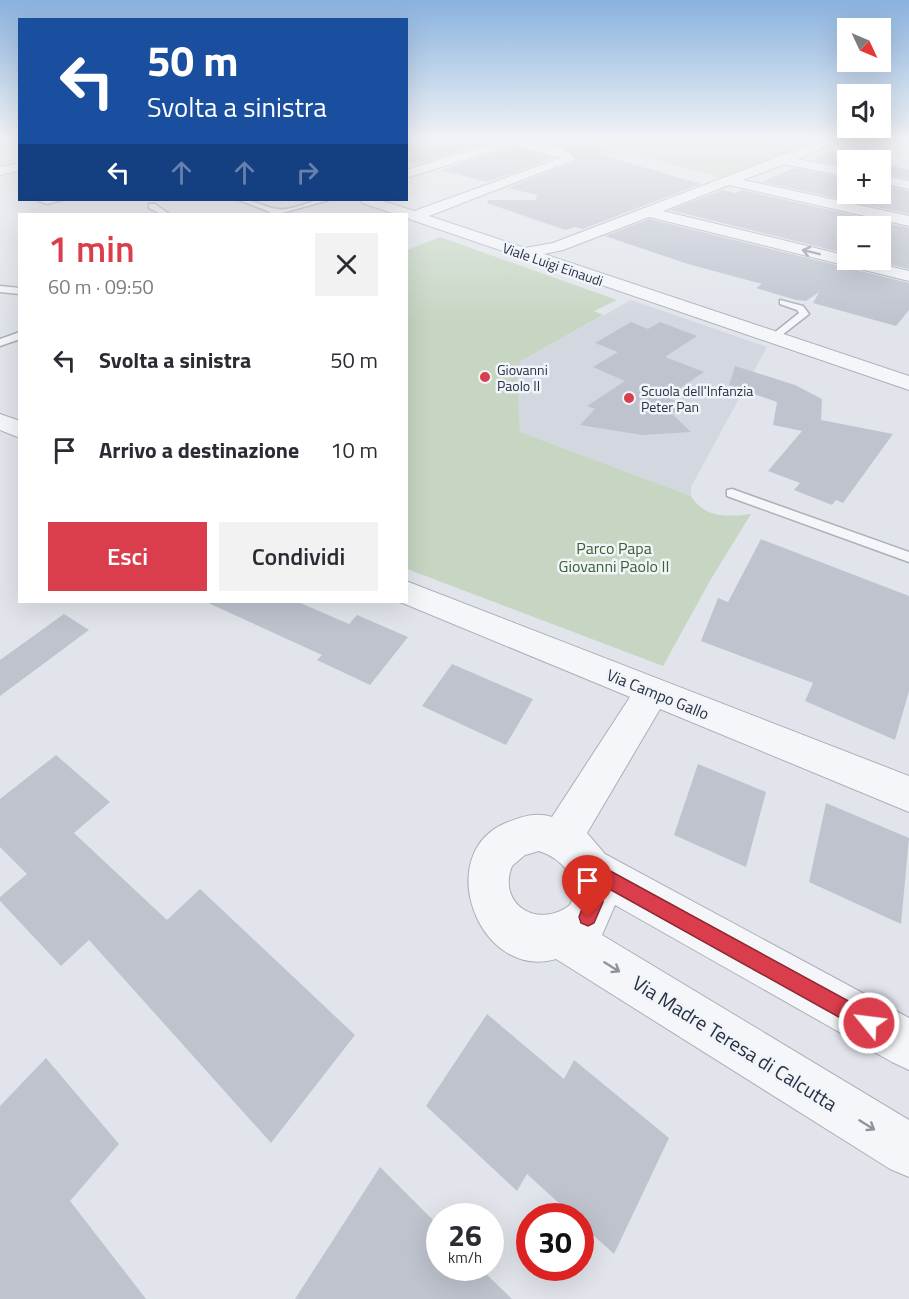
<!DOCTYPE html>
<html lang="it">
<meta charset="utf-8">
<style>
:root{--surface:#fff;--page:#f2f2f3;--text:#2b2b33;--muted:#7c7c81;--accent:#da3d4b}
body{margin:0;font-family:"Titillium Web",sans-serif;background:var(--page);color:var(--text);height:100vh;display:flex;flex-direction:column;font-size:22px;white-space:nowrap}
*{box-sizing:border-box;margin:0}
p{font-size:20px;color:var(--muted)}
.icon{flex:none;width:33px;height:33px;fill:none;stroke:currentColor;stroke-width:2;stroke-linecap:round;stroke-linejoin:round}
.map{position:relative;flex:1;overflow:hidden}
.panel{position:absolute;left:18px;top:213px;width:390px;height:390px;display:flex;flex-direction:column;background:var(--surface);border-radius:0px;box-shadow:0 6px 24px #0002}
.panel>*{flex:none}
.hud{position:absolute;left:18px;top:18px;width:390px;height:183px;border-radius:0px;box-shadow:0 6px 24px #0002;background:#1a4fa0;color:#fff;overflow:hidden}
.needle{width:39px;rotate:134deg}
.tools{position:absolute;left:837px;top:18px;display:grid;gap:12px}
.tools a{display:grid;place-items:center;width:54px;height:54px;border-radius:0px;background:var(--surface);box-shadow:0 6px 24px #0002;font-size:30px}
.speed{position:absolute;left:426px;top:1203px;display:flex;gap:12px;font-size:30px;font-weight:700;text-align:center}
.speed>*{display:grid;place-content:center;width:78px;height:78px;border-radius:50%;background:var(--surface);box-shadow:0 6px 24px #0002;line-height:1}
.speed small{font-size:15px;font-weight:400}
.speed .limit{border:9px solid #d22;background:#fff;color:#111}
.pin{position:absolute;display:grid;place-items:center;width:51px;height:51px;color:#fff;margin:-62px -26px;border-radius:50% 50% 50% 0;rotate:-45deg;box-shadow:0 0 6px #0007}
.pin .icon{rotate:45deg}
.me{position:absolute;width:66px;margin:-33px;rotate:299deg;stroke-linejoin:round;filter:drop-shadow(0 0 4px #0008)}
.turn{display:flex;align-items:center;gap:21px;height:126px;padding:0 30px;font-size:27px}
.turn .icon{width:78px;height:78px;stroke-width:2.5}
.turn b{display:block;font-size:42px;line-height:51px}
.lanes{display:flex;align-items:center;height:57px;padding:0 30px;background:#0003;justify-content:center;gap:30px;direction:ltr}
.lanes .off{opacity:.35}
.round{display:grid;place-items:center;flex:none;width:63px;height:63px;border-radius:0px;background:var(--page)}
.headline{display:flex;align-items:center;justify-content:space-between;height:102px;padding:0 30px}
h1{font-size:36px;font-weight:600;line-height:45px;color:var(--accent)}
.action{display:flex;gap:12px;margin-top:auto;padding:12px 30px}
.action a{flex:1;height:69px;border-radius:0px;background:var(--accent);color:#fff;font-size:24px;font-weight:600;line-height:69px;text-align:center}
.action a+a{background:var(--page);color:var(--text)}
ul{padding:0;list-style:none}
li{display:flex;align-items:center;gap:18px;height:90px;padding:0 30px}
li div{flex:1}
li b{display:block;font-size:22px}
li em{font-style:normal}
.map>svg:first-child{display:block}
.built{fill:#d3d7e0}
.green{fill:#c6d6c2}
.building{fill:#bec3ce}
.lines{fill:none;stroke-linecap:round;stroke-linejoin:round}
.lane-casing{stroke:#aaafb9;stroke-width:3}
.street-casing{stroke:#aaafb9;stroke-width:2}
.lane{fill:#f5f6f9;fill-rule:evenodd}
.street{fill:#f5f6f9;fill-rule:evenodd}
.oneway{stroke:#8e949f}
.route{fill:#da3d4b;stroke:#8e2831;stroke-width:1.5}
.poi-dot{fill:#da3d4b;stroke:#f1f4f8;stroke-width:2}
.labels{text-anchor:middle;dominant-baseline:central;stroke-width:5;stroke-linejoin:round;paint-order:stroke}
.far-street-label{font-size:14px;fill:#283145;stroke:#f1f4f8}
.far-poi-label{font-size:14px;fill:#283145;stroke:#f1f4f8;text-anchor:start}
.park-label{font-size:16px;fill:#3a6234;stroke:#f1f4f8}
.street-label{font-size:16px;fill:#283145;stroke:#f1f4f8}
.near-street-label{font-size:20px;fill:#283145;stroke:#f1f4f8}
</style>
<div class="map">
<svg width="909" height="1299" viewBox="0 0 909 1299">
<rect width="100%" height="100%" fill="#e1e5eb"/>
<path class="built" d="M631 300 767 347 691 487V496L520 432 517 369 521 361Z"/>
<path class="green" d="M582 140H797L785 149 796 152 725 179Z
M440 237 617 300 594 311 603 315 521 361 517 369 520 432 691 496C704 518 728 517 751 514L711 579 663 666 407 569V250Z"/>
<path class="building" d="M420 140H494L418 164 406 161V144Z
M540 140H570L610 150 598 154 701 184 583 229 575 227 565 230 487 203 488 200H536L537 195 508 188 578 160 562 146Z
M513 147 554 158 487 182 441 170Z
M835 150 871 158 868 160H848V167L813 160Z
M880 163 909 170V179L880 173Z
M794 168 848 179V194H880V185L909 191V214L762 182Z
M723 190 735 193 742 190 909 228V269L871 260H880V226H848V254L670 210Z
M649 219 909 283V310L896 326 813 303 819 292 806 301 796 300 756 288 762 284 688 264 605 236Z
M631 322 648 329 660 322 697 336 665 357 704 372 667 397 691 408 671 413 691 432 642 435 580 425 595 409 587 406 625 381 593 367 618 352 595 343Z
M735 366 795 385 822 399 821 420 893 434 843 503 836 500 832 505 794 490 800 483 768 471 802 431 773 425 777 402 729 385Z
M761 539 909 596V691L895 740 805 701 813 683 701 641 718 598 728 602Z
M206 602H298L349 624 357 615 408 637 370 685 317 660 322 655Z
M64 614 89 630 0 696V660Z
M452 664 533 699 506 745 422 706Z
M56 755 110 802 74 833 167 920 200 889 355 1035 271 1143 89 940 61 966 0 901V897L27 874 0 847V799Z
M698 764 766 792 746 867 674 835Z
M826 803 909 838 901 924 809 882Z
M487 1014 564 1079 574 1060 669 1138 614 1254 580 1223V1216H573L527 1174 517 1191 426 1106Z
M46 1058 119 1144 70 1201 146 1299H0V1106Z
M380 1167 440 1227V1268H480L512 1299H295Z"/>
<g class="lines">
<g class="lane-casing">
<path id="lane" d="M37 200H62L47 204Z
M239 200C253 199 263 207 277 209 293 212 312 198 329 200L278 214H268L270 212Z
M149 204H155L169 214H161L149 208Z
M0 286 20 288V294L0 292Z
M780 300 803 306 809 314 773 342 768 339 769 337 799 313 797 310 780 304Z
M20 332V339L0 346V339Z
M732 489 909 552V562L727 496V490Z"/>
</g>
<g class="street-casing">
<path id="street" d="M502 140C524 140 561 141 576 159L429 216 525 248 553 243 822 140H840L797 159 848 169V177L784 164 743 180 909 216V226L729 185 663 211 848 256V260H863L909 271V281L649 217 563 250 544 254 909 376V390L409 219 406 214H395L362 203 360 200H380L414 211 561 158 513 145 406 178V170Z
M20 163V171L0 175V167Z
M880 175 909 181V189L880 183Z
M0 414 20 421V438L0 430Z
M406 581 909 776V812L660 709 587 833 605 854 909 1018V1070L892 1062 615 905 602 935 909 1120V1177L890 1169 556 959C479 982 430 852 508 822 523 816 537 812 552 817L630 697 400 602H406ZM539 851C561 858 583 880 570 905 537 930 497 904 512 866L525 855Z"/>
</g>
<use href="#lane" class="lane"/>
<use href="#street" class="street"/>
</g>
<defs><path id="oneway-shaft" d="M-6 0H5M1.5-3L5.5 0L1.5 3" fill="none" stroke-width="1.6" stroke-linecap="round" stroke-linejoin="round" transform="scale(1.5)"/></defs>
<g class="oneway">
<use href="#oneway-shaft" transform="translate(811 252) rotate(-166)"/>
<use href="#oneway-shaft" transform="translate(612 967) rotate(32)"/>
<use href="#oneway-shaft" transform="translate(867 1125) rotate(32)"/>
</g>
<linearGradient id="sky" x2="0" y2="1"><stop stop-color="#89b2de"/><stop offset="0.43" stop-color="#f2f3f6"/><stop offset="1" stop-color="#f2f3f6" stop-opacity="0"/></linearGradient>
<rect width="909" height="322" fill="url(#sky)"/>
<path class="route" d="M592 861 876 1016 879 1023 876 1030 869 1033 862 1030 604 886 603 902 594 923 588 926 581 923 579 917C583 907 586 899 586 888 586 879 582 872 586 864Z"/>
<g class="poi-dot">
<circle cx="485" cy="377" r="6"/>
<circle cx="629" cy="398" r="6"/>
</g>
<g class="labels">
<g class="far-street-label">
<text transform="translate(553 264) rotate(19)">Viale Luigi Einaudi</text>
</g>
<g class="far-poi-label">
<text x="497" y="369">Giovanni<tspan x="497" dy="16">Paolo II</tspan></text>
<text x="641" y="390">Scuola dell'Infanzia<tspan x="641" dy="16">Peter Pan</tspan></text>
</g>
<g class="park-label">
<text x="614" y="548">Parco Papa<tspan x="614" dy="18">Giovanni Paolo II</tspan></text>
</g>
<g class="street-label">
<text transform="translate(658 694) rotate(22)">Via Campo Gallo</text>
</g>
<g class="near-street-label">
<text transform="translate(735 1043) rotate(32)">Via Madre Teresa di Calcutta</text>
</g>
</g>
</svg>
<div class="tools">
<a><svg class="needle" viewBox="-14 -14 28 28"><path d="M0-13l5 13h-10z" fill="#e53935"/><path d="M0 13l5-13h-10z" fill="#7c7c81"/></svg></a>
<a><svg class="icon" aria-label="sound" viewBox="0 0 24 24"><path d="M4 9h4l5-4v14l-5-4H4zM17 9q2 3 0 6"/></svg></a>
<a>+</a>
<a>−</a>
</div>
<div class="speed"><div>26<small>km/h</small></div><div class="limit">30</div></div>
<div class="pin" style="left:588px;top:917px;background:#d93025"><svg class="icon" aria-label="arrive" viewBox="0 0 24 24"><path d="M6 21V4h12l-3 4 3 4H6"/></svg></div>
<svg class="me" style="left:869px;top:1023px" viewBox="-20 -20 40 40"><circle r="17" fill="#da3d4b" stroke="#fff" stroke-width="3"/><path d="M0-11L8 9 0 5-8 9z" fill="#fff"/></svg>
<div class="hud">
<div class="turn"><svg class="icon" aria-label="left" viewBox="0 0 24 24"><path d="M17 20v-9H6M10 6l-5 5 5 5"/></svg><div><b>50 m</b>Svolta a sinistra</div></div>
<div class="lanes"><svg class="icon" aria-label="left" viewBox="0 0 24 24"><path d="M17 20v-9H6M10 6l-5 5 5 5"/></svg><svg class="icon off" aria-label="ahead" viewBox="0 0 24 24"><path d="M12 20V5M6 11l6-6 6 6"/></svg><svg class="icon off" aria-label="ahead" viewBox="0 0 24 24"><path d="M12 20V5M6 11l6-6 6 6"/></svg><svg class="icon off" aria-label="right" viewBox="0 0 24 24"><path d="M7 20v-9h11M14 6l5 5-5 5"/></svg></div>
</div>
<section class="panel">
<div class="headline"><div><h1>1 min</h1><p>60 m · 09:50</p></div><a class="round"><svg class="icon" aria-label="close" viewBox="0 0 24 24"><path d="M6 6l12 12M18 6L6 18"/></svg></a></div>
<ul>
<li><svg class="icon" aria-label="left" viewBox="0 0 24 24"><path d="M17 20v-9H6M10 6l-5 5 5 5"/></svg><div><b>Svolta a sinistra</b></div><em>50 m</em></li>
<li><svg class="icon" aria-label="arrive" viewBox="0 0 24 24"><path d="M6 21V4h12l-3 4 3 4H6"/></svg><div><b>Arrivo a destinazione</b></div><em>10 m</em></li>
</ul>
<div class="action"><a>Esci</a><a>Condividi</a></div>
</section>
</div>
